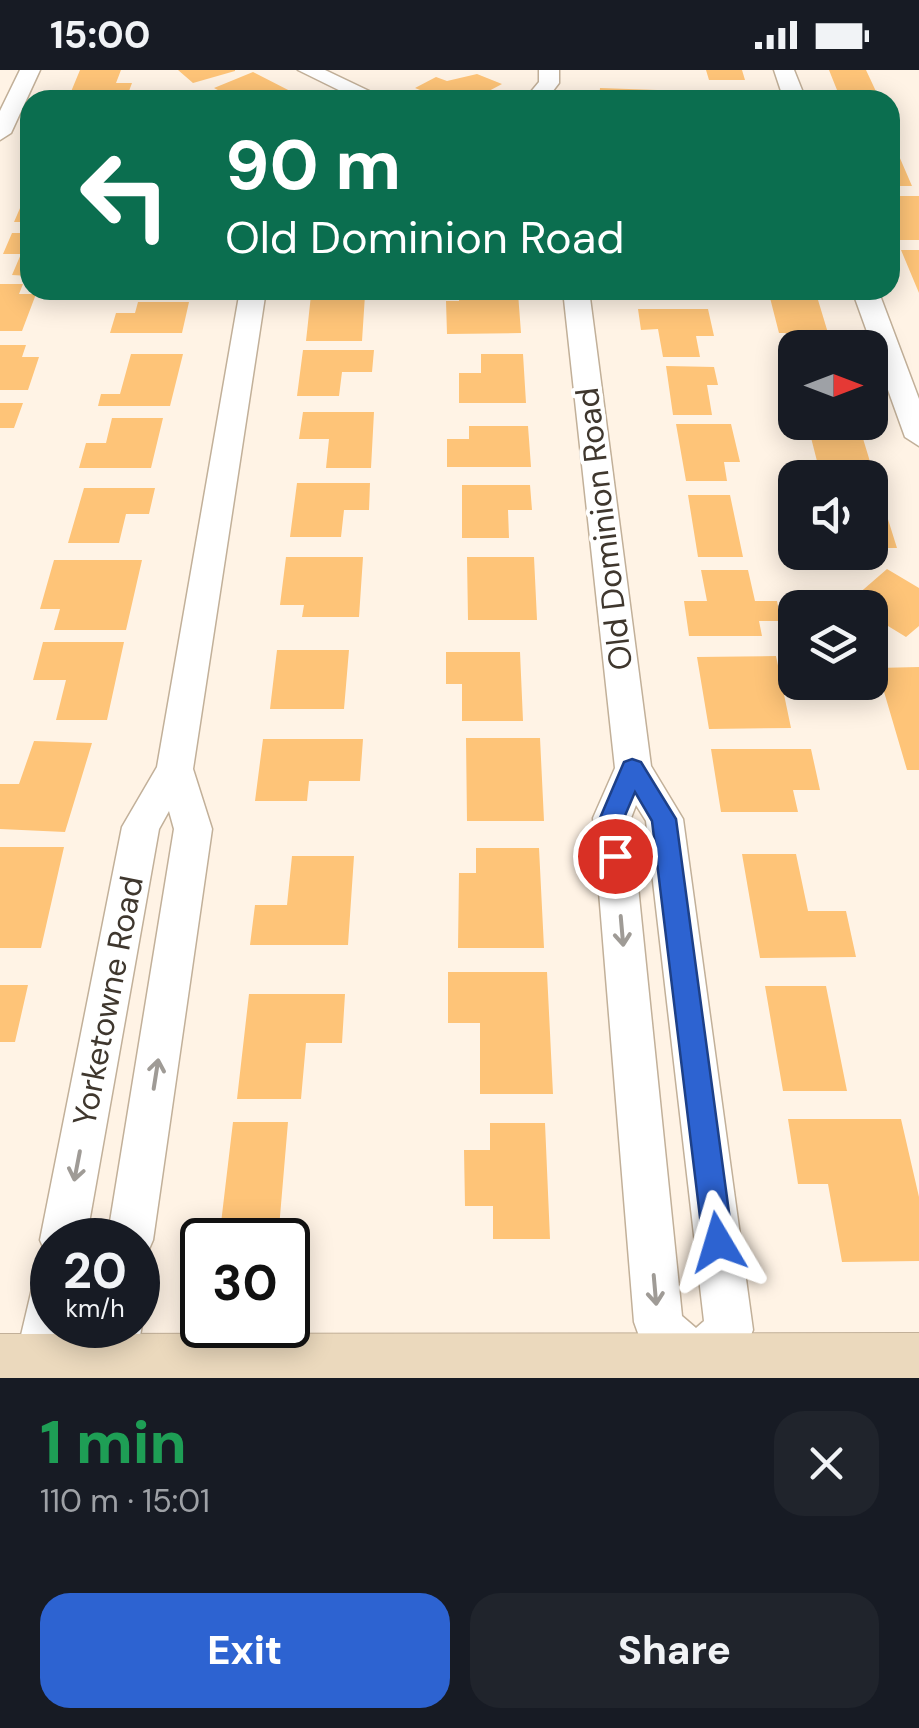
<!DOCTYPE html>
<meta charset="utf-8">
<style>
:root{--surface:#171b24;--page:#20242c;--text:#f1f3f6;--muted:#9ea1a6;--accent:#2d63d1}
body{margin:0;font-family:"DM Sans",sans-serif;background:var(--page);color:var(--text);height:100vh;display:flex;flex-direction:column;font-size:38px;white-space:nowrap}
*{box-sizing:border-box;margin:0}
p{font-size:32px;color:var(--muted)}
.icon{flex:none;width:55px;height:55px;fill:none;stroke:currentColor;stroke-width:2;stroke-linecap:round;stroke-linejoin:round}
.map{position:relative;height:1308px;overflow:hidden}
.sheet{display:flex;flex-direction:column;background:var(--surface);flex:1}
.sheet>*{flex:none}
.hud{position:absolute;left:20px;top:20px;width:880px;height:210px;border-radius:30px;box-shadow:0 5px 25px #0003;background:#0b6e4f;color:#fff;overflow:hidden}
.needle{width:65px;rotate:90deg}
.buttons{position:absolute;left:778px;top:260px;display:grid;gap:20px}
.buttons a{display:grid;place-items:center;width:110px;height:110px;border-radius:20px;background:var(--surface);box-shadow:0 5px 25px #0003;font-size:50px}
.speed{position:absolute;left:30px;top:1148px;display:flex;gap:20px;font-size:50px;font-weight:700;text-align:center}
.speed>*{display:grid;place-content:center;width:130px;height:130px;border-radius:50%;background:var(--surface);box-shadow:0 5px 25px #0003;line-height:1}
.speed small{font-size:25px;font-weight:400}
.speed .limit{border:5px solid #111;border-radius:15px;background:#fff;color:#111}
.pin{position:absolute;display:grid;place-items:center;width:85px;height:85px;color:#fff;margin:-42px;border:5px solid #fff;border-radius:50%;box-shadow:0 2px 10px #0007}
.me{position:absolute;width:110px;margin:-55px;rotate:353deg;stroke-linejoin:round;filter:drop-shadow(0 0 8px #0008)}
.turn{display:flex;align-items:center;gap:35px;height:210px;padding:0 40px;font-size:45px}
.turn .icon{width:130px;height:130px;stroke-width:2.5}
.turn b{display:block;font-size:70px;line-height:85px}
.round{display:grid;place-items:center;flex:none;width:105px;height:105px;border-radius:30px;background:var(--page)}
.head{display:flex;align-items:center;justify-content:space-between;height:170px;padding:0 40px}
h1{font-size:60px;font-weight:800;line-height:75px;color:#1e9e55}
.action{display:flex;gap:20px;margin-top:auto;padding:20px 40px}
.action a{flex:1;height:115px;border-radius:30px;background:var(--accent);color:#fff;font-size:40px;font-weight:800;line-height:115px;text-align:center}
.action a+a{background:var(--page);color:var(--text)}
.status{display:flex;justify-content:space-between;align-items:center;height:70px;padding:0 50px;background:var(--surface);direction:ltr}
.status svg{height:28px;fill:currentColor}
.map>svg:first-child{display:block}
.building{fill:#fec478}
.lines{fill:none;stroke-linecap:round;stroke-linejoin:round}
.street-casing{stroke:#c2b099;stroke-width:3}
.secondary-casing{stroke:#c2b099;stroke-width:2}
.street{fill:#fff;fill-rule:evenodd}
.secondary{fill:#ebd9bd;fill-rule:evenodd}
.oneway{stroke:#9f9b96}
.route{fill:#2d63d1;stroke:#1d4088;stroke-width:2.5}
.labels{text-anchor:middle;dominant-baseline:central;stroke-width:8;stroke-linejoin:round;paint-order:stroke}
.street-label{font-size:32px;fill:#3f372e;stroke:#fff}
</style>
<div class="status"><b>15:00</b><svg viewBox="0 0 49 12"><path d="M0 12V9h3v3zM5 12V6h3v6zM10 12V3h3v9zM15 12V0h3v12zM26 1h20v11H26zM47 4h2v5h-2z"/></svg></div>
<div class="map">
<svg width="919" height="1308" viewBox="0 0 919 1308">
<rect width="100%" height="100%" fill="#fff3e5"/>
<path class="building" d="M80 0H121L116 13H132L126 29H68Z
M178 0H235V1L193 13Z
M706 0H742L745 10H709Z
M829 0H866L880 30H841Z
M253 2 296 24 281 30H237L214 18Z
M477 4 502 14 472 30H445L415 18 436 7 447 11Z
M600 18 657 20V30H599Z
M750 22 752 30H713L711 23Z
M890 79H896L912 116H890Z
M30 115V152H14Z
M890 126H919V170H897L890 153Z
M12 163H30V206L12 205 21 184H3Z
M901 180H919V223Z
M0 214H23L19 224H36L22 261H0Z
M768 220H815L828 263H779Z
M459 223H518L521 263 447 264 446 231H459Z
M311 225H365L362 271H306Z
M138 232H189L182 263H110L116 243H135Z
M638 239H708L714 266H696L700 287H663L658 259 641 260Z
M0 275H26L22 287H39L28 320H0Z
M303 280H374L372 302H342L339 326H297Z
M131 284H183L170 336H98L101 324H120Z
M481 284H523L526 333H459V303H481Z
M666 296 714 297 718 315H707L712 345H673Z
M0 333H23L14 358H0Z
M303 342H374L371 398H326L329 369H299Z
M112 348H163L151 398H79L86 373H106Z
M807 352H858L871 395H818Z
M676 354H731L740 392H724L727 411H686Z
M469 356H528L531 397H447V369H469Z
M870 411H876L897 478H870Z
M297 413H370L369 440H344L341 467H290Z
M462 415H530L532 440H508L509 468H462Z
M84 418H155L149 444H126L119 473H68Z
M688 425H730L743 487H698Z
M286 487H363L359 547H302L304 535H280Z
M467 487H534L537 550H468Z
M54 490H142L126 560H54L60 539H40Z
M887 499 919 518V556L906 567 870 545V538L849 532Z
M701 500H748L755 531H777L781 551H759L762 566H689L684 531H707Z
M43 572H124L107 650H56L66 610H33Z
M277 580H349L344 639H270Z
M446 582H520L523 651H462V614H446Z
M776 586 791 658 709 659 697 587Z
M919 597V700H907L877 598Z
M466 668H540L544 751H467Z
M263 669H363L360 711H309L307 731H255Z
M34 671 92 673 65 762 0 759V714H19Z
M711 679H811L820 720H793L798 742H721Z
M0 777H64L41 878H0Z
M476 778H539L544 878H458L459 803H476Z
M742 784H796L808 841H846L856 887 760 888Z
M292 786H354L348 875H250L255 835H287Z
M448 902H547L553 1024H480V953H448Z
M0 915H28L15 972H0Z
M765 916H826L847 1021H783Z
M249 924H345L342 973H306L301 1029H237Z
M788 1049H901L919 1127V1191L842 1192 828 1114H798Z
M233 1052H288L278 1170H219Z
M490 1053H545L550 1169H493V1136H465L464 1080H490Z"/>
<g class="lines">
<g class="street-casing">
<path id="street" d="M20 0H40L11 63 0 70V41Z
M298 0H325L388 30H359Z
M539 0H559V13L546 30H524L539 12Z
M774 0H794L806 30H784Z
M240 220H266L193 699 212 759 153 1170 146 1186 138 1190V1170H107L174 759 169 741 159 759 86 1170H52V1189L47 1186 40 1170 122 757 157 697Z
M563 220H589L651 696 683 749 753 1260 746 1277 717 1308H680L643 1277 634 1252 593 748 615 698ZM636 735 646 751 704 1251 696 1258 682 1246 631 748Z
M852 220H878L919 329V376L905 367Z
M52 1199V1255H70L59 1308H17L13 1299 35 1206Z
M138 1244 142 1255 132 1308H90L86 1298 94 1255H138Z"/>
</g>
<g class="secondary-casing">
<path id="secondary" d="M919 1263V1308H0V1264Z"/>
</g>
<use href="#street" class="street"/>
<use href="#secondary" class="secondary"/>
</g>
<defs><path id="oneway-shaft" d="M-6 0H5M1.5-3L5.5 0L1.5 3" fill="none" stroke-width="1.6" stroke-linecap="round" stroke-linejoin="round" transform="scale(2.5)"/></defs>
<g class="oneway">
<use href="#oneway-shaft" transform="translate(622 861) rotate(85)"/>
<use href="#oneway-shaft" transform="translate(156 1004) rotate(-81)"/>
<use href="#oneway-shaft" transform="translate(77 1096) rotate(101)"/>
<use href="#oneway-shaft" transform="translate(655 1220) rotate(85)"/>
</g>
<path class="route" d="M632 689 641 692 676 749 733 1172 729 1183 718 1188 707 1183 703 1172 652 751 635 722 624 748 628 786 615 797 603 786 600 748 624 692Z"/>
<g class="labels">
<g class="street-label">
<text transform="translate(604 459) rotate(-97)">Old Dominion Road</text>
<text transform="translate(108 931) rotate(-79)">Yorketowne Road</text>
</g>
</g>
</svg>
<div class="buttons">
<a><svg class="needle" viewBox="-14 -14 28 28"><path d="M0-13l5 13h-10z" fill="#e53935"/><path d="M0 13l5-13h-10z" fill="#9ea1a6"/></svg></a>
<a><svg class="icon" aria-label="sound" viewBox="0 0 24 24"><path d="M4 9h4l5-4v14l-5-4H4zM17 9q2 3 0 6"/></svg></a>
<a><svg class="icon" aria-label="layers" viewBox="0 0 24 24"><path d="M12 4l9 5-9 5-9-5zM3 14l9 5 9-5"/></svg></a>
</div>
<div class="speed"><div>20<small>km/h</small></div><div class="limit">30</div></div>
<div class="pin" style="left:615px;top:786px;background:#d93025"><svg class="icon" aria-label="arrive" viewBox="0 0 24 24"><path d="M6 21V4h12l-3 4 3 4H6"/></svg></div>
<svg class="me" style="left:718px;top:1172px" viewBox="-20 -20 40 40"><path d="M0-17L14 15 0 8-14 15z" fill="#2d63d1" stroke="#fff" stroke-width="4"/></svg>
<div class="hud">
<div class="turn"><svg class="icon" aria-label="left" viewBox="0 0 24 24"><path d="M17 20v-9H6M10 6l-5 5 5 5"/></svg><div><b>90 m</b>Old Dominion Road</div></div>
</div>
</div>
<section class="sheet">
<div class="head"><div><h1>1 min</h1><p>110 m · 15:01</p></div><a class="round"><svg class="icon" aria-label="close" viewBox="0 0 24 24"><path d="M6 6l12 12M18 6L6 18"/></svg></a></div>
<div class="action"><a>Exit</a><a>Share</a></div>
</section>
